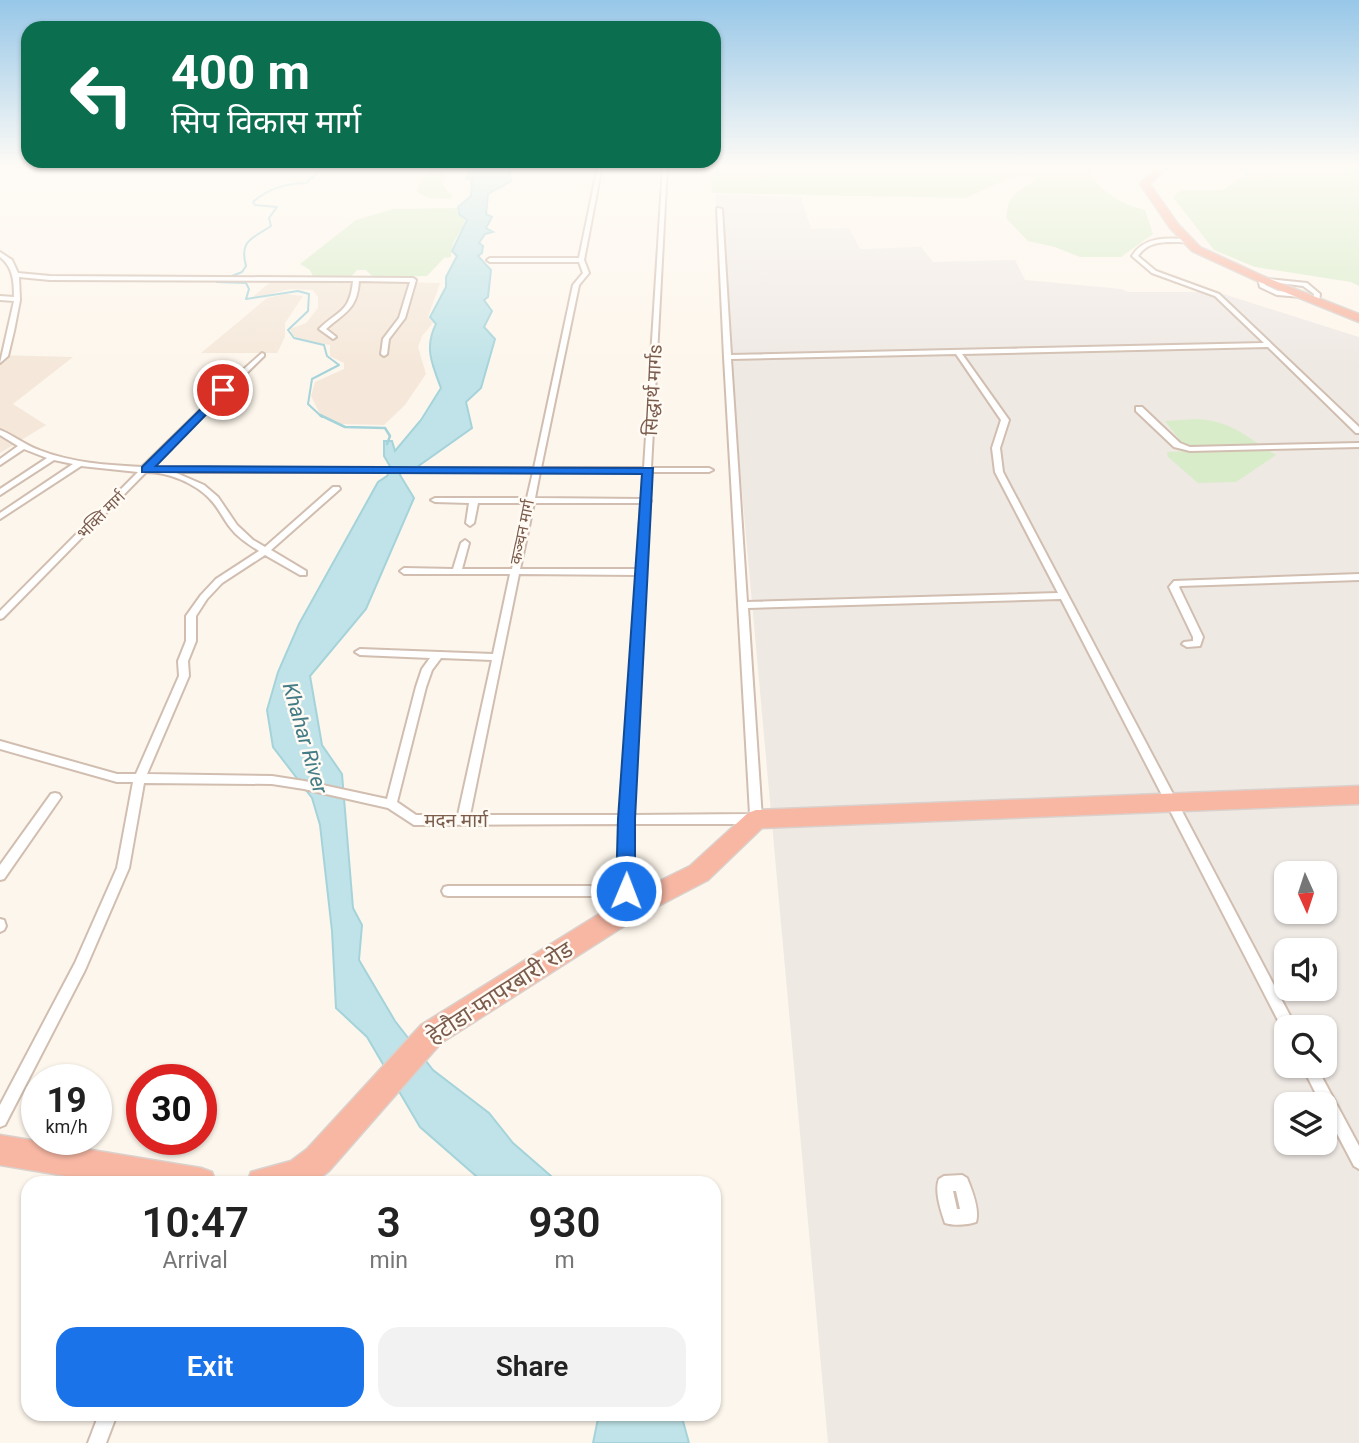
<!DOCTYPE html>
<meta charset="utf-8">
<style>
:root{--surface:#fff;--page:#f2f2f2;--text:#222;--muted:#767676;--accent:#1a73e8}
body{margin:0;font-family:Roboto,"Noto Sans Devanagari",sans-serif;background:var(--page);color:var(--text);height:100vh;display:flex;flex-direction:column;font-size:26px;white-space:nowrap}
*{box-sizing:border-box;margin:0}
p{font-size:23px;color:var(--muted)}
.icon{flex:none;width:38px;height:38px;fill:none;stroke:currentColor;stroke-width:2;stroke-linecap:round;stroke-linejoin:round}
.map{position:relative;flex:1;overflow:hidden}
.sheet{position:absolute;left:21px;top:1176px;width:700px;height:245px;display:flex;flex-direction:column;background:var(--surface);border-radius:21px;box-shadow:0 2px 5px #0004}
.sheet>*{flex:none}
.banner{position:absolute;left:21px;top:21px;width:700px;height:147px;border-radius:21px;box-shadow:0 2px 5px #0004;background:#0b6e4f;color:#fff;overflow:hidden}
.needle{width:46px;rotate:177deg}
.fabs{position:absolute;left:1274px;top:861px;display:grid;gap:14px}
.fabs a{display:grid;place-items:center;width:63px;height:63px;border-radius:14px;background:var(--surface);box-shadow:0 2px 5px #0004;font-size:35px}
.speed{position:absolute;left:21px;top:1064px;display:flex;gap:14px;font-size:35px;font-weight:700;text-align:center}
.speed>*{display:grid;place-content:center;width:91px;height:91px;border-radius:50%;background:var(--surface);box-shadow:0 2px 5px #0004;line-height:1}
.speed small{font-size:18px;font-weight:400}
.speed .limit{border:10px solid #d22;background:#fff;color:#111}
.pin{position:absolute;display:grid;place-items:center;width:60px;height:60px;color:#fff;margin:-30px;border:4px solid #fff;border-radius:50%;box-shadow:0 2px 7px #0007}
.me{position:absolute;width:77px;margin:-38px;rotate:1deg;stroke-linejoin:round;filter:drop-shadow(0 0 5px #0008)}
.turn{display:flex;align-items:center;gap:24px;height:147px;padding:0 35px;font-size:32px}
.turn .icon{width:91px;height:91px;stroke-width:2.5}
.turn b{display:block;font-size:49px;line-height:60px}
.eta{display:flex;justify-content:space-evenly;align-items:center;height:119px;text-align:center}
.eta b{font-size:42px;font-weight:600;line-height:49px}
.button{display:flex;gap:14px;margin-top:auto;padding:14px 35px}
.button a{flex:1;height:80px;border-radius:21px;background:var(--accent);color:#fff;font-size:28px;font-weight:600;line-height:80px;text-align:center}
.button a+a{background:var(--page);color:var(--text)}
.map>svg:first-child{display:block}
.residential{fill:#f5e8da}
.industrial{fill:#efe9e4;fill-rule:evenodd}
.green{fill:#d8ecc9}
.water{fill:#bfe3e8;stroke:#a5d3da;stroke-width:2}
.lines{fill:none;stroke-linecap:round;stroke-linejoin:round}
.stream-far1{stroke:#a5d3da;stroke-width:2}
.stream{stroke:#a5d3da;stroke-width:2.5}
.street-casing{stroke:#d1beb0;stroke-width:4}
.highway-casing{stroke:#dad1cd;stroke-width:3}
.street{fill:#fff;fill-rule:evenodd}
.highway{fill:#f7b7a3;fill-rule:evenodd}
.route{fill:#1a73e8;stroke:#114b97;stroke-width:2}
.labels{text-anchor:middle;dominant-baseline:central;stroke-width:5;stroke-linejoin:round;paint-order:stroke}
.far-street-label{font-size:16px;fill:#7a5c4d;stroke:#fffaf3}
.street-label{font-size:19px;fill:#7a5c4d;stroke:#fffaf3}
.water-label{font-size:21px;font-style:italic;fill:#437c86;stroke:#fffaf3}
.near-street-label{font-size:23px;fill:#7a5c4d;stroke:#fffaf3}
</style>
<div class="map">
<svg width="1359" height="1443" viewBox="0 0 1359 1443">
<rect width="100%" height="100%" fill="#fdf6ec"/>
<path class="residential" d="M273 280 440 283 428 317 433 323 422 336 418 347 426 374 405 405 384 425 341 424 320 414 311 396 315 382 344 369V363L330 356V345L301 340 292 335 290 329 306 323 318 308V297L313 290 290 289 250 299Z
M286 294 303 296 285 323V337L277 353H201L267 298Z
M0 355 73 357 13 404 46 425 0 453Z"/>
<path class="industrial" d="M715 194 801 197 811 229 849 228 860 249 921 247 933 262 1015 260 1025 280 1121 289 1128 292H1217L1359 337V1443H828ZM1286 873H1325V912H1286ZM1286 950H1325V989H1286ZM1286 1027H1325V1066H1286ZM1286 1104H1325V1143H1286Z"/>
<path class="green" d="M437 166H451L445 174 443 185 452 196 450 199 429 198 417 192C420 179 425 172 437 166Z
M710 166H1091L1090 175C1104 194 1122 205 1145 210L1153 234 1121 257H1080L1055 247 1028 241 1006 218C1009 192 1016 194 1035 180L1032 177 1014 176 966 198 712 193Z
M1233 166H1359V286L1351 282 1255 267 1214 250 1173 197 1181 190H1223L1243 176Z
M457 208V213L465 219C462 235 452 236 451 257L444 258 427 276 373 277 366 270H357L351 277 313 276 310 270 300 264 356 220 394 209Z
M1196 419C1233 421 1246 437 1276 455L1236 482 1198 483 1168 457 1167 452 1188 451 1165 421Z"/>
<path class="water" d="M464 166H508L511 181 488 194 486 214 492 217 486 228 493 232 485 234 479 243 483 246 482 253 478 256 491 270 488 297 484 300 492 311 484 327 495 339 481 388 466 402 472 428 417 467 402 469 400 475 414 498 366 609 310 676 322 745 342 774 353 908 362 925 359 960 395 1021 433 1070 489 1113 513 1143 559 1183H484L420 1127 367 1037 336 1008 332 931 320 825 312 798 273 747 267 710 278 672 299 624 378 482 387 476 391 468 384 456V441H392L395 451 421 420 441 388C432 365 424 347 436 324L430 317 446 287V277L457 256 452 251 467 220 459 214 458 207 471 196 472 179 467 178 470 171Z
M599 1414H681L689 1443H593Z"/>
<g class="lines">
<path class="stream-far1" d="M322 417 308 404 312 379 339 365 327 356 324 345 294 338 288 330 308 311 309 294 298 291 246 299 249 289 246 283 217 282 242 272 246 266C239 240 252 239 271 226L269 218 277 207 255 205 253 202C267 189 287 183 306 183L324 166"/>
<path class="stream" d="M320 415 345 427 385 428 390 436 387 444"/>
<g class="street-casing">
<path id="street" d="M0 166H26L0 168Z
M598 166H602L584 260 589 273 579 285 541 468H644L663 166H667L651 468H709L713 470 709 472H651L650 499 651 501 649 503 633 815 750 814 724 357 717 208 722 209 731 355 1264 343 1215 296 1152 273 1132 256C1144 236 1167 238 1188 239L1190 242C1171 243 1150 238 1138 256L1156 271 1219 294 1359 427V433H1356L1268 347 962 354 1009 420 1000 448 1003 472 1296 1027H1286V1032H1284L1061 599 748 608 762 819 760 822 756 824H633L632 891 640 906 638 910 634 911 630 910 622 896H448L444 895 442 891 444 887 448 886H620L621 824 414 825 388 808 304 789 272 784 144 783 129 868 85 970 5 1125 0 1127V1105L75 963 117 868 133 782H117L0 749V741L117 774H136L179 676 178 661 186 641V616L201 595 216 579 259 551C248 544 237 537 229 526 223 518 218 507 210 499 195 483 168 472 146 472L3 618 0 619V611L138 472 81 466 0 519V513L73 464 54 460 0 495V489L47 458 24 449 0 465V459L18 446 0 435V430C13 435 25 445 39 450 72 463 107 465 142 467L226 385 262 353 264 354V356L150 468H534L573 285 583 273 579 262H490L487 260 490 258H579ZM956 354 1001 420 992 448 995 472 1058 593 747 602 731 359ZM174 472H533L527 498H435L431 500 435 502 469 503 466 523 470 526 474 523 478 503H526L512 569H462L469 543 465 540 461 543 453 569 404 568 400 571 404 574H510L493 654 360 649 355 652 360 655 430 658 422 669 416 687 387 799 304 781 272 776 147 774 189 676 188 661 196 641V616L207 599 222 583 265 555 300 575H306V571L271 550 340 489 339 487H333L265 547 253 540 237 525 218 497 204 485ZM540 472H643L642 499 535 498ZM534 503H641L637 569H520ZM519 574 637 575 621 815H470ZM441 658 492 660 458 815H416L397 802 426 687 432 670Z
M0 252 12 260 18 273 50 276 413 278 416 280 405 318 389 339 387 354 384 356 381 354 383 339 399 318 410 282 359 281C357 310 345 312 326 329L335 336 336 337 333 339 319 329C338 310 350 313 353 281L50 280 19 277 20 300 14 331 8 356 0 363 14 301 0 300V296L14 297C14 281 13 267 0 257Z
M1261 277 1264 281 1267 279 1307 283 1320 294 1319 301 1314 302V294L1303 286 1264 281 1265 285 1278 291 1302 293 1305 295 1302 297 1277 295 1260 287 1258 279Z
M1136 407H1142L1180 443 1190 447 1359 443V447L1190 451 1174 447 1136 411Z
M1359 574V580L1180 586 1179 587 1203 637 1200 646 1187 647 1182 644 1184 642 1193 641V637L1169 587 1174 581Z
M55 793 59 794 61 797 59 800 4 879 0 880V865L51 794Z
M0 919 4 920 6 926 4 930 0 932Z
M1302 1066H1316L1359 1146V1169L1354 1166 1325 1111V1104H1321Z
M962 1175 967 1178C972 1190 980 1210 976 1222 967 1225 954 1226 945 1223 941 1211 934 1191 939 1179L944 1176ZM953 1191H956L960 1209H957Z
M99 1414H117L106 1443H88Z"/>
</g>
<g class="highway-casing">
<path id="highway" d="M1158 166H1168L1150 184 1178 224 1200 247 1265 277 1359 314V322L1257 281 1192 251 1170 228 1140 184Z
M1359 786V804L762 828 708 880 643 914 441 1043 329 1171 313 1183H247L251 1172 291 1161 307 1149 421 1025 625 898 690 866 748 813 756 810Z
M0 1135 201 1168 212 1172 216 1183H108L0 1165Z"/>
</g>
<use href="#street" class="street"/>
<use href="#highway" class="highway"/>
</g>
<linearGradient id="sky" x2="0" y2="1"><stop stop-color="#97c7e8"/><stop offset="0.45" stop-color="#fefbf6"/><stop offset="1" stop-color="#fefbf6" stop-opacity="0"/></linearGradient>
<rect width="1359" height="368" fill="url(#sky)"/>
<path class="route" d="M223 387 227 388V393L156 466 653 468 635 819V891L632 897 626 899 619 897 616 891 618 819 642 474 142 472V467Z"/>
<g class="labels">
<g class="far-street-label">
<text transform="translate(101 515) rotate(-45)">भक्ति मार्ग</text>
<text transform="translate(522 532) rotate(-78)">कञ्चन मार्ग</text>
</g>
<g class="street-label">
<text transform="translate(653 390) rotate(-87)">सिद्धार्थ मार्गs</text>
<text x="456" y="820">मदन मार्ग</text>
</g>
<g class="water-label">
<text transform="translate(305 738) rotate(74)">Khahar River</text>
</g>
<g class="near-street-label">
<text transform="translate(500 993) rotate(-33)">हेटौडा-फापरबारी रोड</text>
</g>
</g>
</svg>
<div class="fabs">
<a><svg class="needle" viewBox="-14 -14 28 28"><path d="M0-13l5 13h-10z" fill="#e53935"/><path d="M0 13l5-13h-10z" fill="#767676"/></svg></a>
<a><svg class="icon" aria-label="sound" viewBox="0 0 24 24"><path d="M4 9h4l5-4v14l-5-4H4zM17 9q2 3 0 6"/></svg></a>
<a><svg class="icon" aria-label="search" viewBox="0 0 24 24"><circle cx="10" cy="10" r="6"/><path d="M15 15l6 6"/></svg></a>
<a><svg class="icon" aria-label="layers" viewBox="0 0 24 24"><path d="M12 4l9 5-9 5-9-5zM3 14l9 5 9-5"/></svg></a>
</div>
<div class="speed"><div>19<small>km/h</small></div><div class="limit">30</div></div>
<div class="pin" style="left:223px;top:390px;background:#d93025"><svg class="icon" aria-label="arrive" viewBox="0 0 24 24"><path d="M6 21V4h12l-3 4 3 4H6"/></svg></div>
<svg class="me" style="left:626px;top:891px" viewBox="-20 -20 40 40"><circle r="17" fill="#1a73e8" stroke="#fff" stroke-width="3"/><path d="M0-11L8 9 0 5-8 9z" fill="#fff"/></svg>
<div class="banner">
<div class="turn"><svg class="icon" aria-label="left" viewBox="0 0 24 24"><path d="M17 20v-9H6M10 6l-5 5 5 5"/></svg><div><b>400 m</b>सिप विकास मार्ग</div></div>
</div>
<section class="sheet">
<div class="eta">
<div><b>10:47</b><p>Arrival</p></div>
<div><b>3</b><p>min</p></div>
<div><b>930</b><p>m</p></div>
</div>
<div class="button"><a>Exit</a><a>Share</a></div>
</section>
</div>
